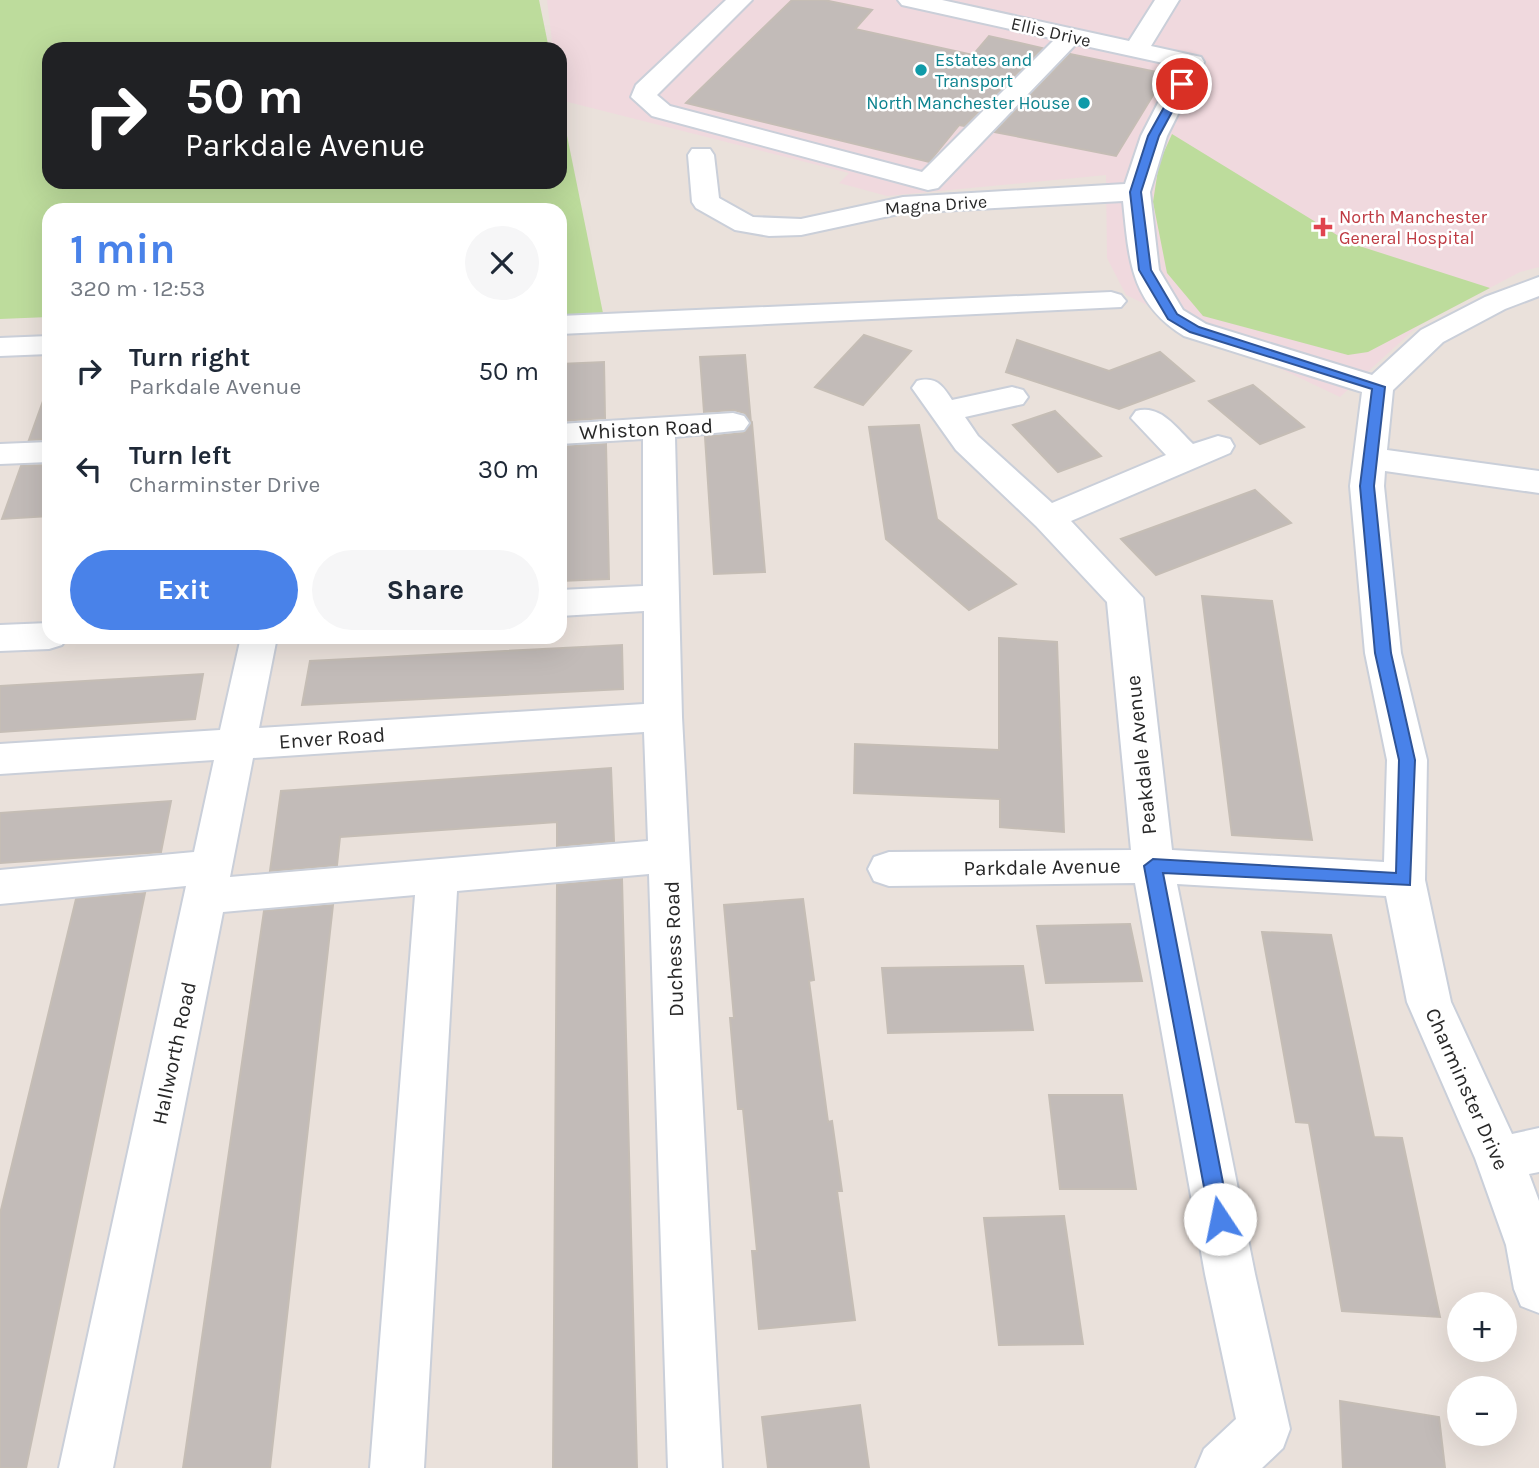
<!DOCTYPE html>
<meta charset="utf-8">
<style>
:root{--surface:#fff;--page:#f6f6f7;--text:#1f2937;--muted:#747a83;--accent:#4982e9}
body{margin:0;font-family:Karla,sans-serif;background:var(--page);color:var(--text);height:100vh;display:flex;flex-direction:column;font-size:26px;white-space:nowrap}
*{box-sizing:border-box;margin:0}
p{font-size:23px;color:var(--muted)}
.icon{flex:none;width:38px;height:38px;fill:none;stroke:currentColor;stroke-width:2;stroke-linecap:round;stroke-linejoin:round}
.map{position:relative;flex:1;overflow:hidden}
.side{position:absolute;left:42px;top:203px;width:525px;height:441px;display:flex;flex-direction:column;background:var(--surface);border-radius:21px;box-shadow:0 7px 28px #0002}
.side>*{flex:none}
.hud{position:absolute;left:42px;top:42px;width:525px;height:147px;border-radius:21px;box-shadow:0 7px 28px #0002;background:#202124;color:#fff;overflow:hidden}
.fabs{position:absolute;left:1447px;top:1292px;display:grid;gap:14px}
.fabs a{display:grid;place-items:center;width:70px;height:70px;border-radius:50%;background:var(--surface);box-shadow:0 7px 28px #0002;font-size:35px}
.pin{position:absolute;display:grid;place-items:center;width:60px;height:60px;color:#fff;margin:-30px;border:4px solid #fff;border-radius:50%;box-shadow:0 2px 7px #0007}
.me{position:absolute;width:77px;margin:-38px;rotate:349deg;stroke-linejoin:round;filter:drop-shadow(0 0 5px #0008)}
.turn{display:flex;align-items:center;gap:24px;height:147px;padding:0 28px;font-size:32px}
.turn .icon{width:91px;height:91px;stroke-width:2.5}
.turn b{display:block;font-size:49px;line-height:60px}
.round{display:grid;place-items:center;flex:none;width:74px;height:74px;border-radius:37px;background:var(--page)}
.overview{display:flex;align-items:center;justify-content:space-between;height:119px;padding:0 28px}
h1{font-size:42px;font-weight:700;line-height:52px;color:var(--accent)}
.cta{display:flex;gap:14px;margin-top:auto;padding:14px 28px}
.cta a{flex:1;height:80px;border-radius:42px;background:var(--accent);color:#fff;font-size:28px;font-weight:700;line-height:80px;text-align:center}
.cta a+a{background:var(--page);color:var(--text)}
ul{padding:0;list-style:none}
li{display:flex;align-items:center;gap:21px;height:98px;padding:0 28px}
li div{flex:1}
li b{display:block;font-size:26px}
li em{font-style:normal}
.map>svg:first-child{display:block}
.medical{fill:#f0d9de}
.green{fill:#bddc9c}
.building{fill:#c2bbb8;stroke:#c5bdb5;stroke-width:2}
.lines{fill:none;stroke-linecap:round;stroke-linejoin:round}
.minor-casing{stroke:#cacfd9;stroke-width:4}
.minor{fill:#fff;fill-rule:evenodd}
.route{fill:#4982e9;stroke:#2f5497;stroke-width:2}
.culture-dot{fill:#0f9aa8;stroke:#fff;stroke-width:2.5}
.health-dot{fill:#e0444e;stroke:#fff;stroke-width:2.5}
.labels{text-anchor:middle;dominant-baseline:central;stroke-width:5;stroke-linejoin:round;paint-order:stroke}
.far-street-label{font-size:18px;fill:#282828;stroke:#fff}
.far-culture-label{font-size:18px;fill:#0d838f;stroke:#fff;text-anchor:start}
.far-health-label{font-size:18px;fill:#be3a42;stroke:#fff;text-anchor:start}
.street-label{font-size:21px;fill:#282828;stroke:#fff}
</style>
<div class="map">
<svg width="1539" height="1468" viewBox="0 0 1539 1468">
<rect width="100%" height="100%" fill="#eae1db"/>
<path class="medical" d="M547 0H1539V267L1520 272 1418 326 1340 397 1126 295 1107 258 1106 175 887 196 839 183 849 173 560 100V49H553Z"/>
<path class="green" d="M0 0H539L549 49H49V182H560V101L604 318 560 317V210H49V317L0 319Z
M1172 134 1350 243 1490 288 1368 352 1348 355 1203 316 1167 273 1153 202 1159 163Z"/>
<path class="building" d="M792 0H824L872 10 855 29 973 55 989 36 1042 48 964 126 959 125 929 162 686 103Z
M1070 54 1166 74 1116 156 995 132Z
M864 335 911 351 863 405 815 387Z
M1017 340 1109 371 1160 352 1194 381 1119 409 1006 372Z
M745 355 751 423 745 413 734 410 704 412 700 357Z
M604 362 605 418 560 421V364Z
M1253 385 1304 427 1260 444 1209 401Z
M43 401 49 402V439L29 440Z
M1055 411 1101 456 1058 472 1013 425Z
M752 423 765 572 714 574 705 437 744 433Z
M919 425 937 519 1016 584 969 610 886 539 869 427Z
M606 444 609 579 560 581V447Z
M49 465V516L2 519 21 466Z
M1255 490 1291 523 1156 575 1121 539Z
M1202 596 1272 601 1312 840 1232 835Z
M999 638 1057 642 1064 832 1000 827V799L854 793 855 744 999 750Z
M622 645 623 689 302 705 310 661Z
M203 674 195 719 0 732V686Z
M611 768 614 841 557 846V822L340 837 337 865 270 871 281 791Z
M171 801 161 852 0 863V813Z
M622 879 637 1468H553L557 885Z
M145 893 26 1468H0V1214L76 899Z
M803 899 814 980 809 981 828 1122 832 1121 842 1191H837L855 1320 759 1329 752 1251H757L743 1109H738L730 1018H734L724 905Z
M333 905 270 1468H183L264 911Z
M1130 924 1142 981 1046 983 1037 926Z
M1262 932 1331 935 1374 1137 1402 1138 1440 1317 1342 1311 1309 1123 1296 1122Z
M1023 966 1033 1030 888 1033 882 968Z
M1049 1095H1122L1136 1189H1060Z
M1064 1216 1083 1344 999 1345 984 1218Z
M1340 1401 1439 1417 1445 1468H1343Z
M860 1405 869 1468H768L762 1417Z"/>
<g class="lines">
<g class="minor-casing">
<path id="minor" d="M726 0H752L657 95 670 106 922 172 1055 39 902 5 898 0H942L1129 41 1155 0H1179L1151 46 1201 57 1204 62 1167 136 1150 192 1159 270 1183 310 1206 324 1372 375 1421 330 1485 297 1539 277V296L1505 309 1443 342 1393 390 1387 450 1539 471V493L1385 471 1384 486 1401 653 1427 760 1425 880 1451 1002 1512 1134 1539 1128V1172L1529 1174 1539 1201V1313L1521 1306 1514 1289 1506 1245 1475 1158 1407 1002 1386 896 1177 884 1255 1274 1290 1429 1283 1448 1262 1468H1196L1204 1449 1236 1419 1205 1274 1135 883 889 886 874 881 868 869 874 857 889 852 1131 850 1107 602 1036 526 956 450 912 388 917 381C936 376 942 385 952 400L1012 387 1023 390 1028 397 1023 404 965 417 978 436 1052 503 1166 455 1131 418 1136 411C1161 404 1176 428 1193 444L1218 436 1230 439 1234 446 1230 453 1071 521 1143 598 1172 850 1384 862 1387 760 1365 653 1350 486 1362 392 1184 336C1130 303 1129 259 1123 201L903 213 801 235 769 236 735 230 696 208 692 202 688 155 692 149H710L714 155 719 198 753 217 801 219 903 197 1125 184 1141 136 1177 66 1076 44 938 188 928 190 652 116 631 97 636 85Z
M1111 292 1121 295 1126 301 1121 307 560 334V316Z
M49 336V354L0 356V338Z
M733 413 744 416 749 423 744 430 675 437 682 717 722 1468H668L649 874 457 891 424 1468H370L415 895 223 912 113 1468H59L186 886 0 904V870L194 852 214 760 0 774V744L220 730 241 637H277L259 728 644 704V611L560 616V590L643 586V439L560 444V424ZM644 732 648 841 230 877 253 758Z
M49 442V462L0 464V444Z
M49 623V637H67L62 645 49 649 0 651V625Z"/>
</g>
<use href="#minor" class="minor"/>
</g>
<path class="route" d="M1182 81 1187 84 1159 136 1141 192 1151 270 1177 314 1199 327 1385 387 1374 486 1391 653 1415 760 1410 885 1163 873 1230 1219 1227 1226 1220 1229 1212 1226 1210 1219 1144 866 1153 859 1396 873 1399 760 1375 653 1360 486 1372 389 1190 332 1168 319 1139 270 1130 192 1148 136 1177 84Z"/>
<g class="culture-dot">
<circle cx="921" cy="70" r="7"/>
<circle cx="1084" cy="103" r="7"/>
</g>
<path class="health-dot" d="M1319.5 216.5h7v7h7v7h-7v7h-7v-7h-7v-7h7z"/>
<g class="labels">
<g class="far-street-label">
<text transform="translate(1051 32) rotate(13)">Ellis Drive</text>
<text transform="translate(936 205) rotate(-4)">Magna Drive</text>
</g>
<g class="far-culture-label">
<text x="935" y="60">Estates and<tspan x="935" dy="21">Transport</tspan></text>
<text x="1070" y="103" text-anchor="end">North Manchester House</text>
</g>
<g class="far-health-label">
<text x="1339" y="217">North Manchester<tspan x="1339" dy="21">General Hospital</tspan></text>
</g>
<g class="street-label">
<text transform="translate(646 429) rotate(-3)">Whiston Road</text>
<text transform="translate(332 738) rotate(-4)">Enver Road</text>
<text transform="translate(1141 755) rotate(-96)">Peakdale Avenue</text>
<text transform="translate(1042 867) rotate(-1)">Parkdale Avenue</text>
<text transform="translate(674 949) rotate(-92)">Duchess Road</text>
<text transform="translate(174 1053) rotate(-78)">Hallworth Road</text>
<text transform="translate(1467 1089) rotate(66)">Charminster Drive</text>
</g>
</g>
</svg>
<div class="fabs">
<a>+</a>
<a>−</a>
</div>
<div class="pin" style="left:1182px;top:84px;background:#d93025"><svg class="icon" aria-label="arrive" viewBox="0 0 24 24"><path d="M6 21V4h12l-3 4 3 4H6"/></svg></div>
<svg class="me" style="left:1220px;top:1219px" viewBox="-20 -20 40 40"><circle r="19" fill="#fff"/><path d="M0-13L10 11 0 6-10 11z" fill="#4982e9"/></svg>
<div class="hud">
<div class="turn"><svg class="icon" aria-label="right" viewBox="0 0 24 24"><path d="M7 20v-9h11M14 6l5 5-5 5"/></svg><div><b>50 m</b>Parkdale Avenue</div></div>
</div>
<section class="side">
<div class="overview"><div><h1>1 min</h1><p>320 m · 12:53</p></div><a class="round"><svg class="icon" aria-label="close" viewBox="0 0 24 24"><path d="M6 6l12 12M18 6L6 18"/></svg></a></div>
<ul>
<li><svg class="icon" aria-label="right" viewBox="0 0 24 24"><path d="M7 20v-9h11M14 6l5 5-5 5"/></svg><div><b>Turn right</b><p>Parkdale Avenue</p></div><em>50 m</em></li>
<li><svg class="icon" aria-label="left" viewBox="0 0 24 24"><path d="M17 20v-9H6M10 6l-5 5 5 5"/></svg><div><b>Turn left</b><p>Charminster Drive</p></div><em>30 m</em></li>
</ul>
<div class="cta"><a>Exit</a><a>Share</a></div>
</section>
</div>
